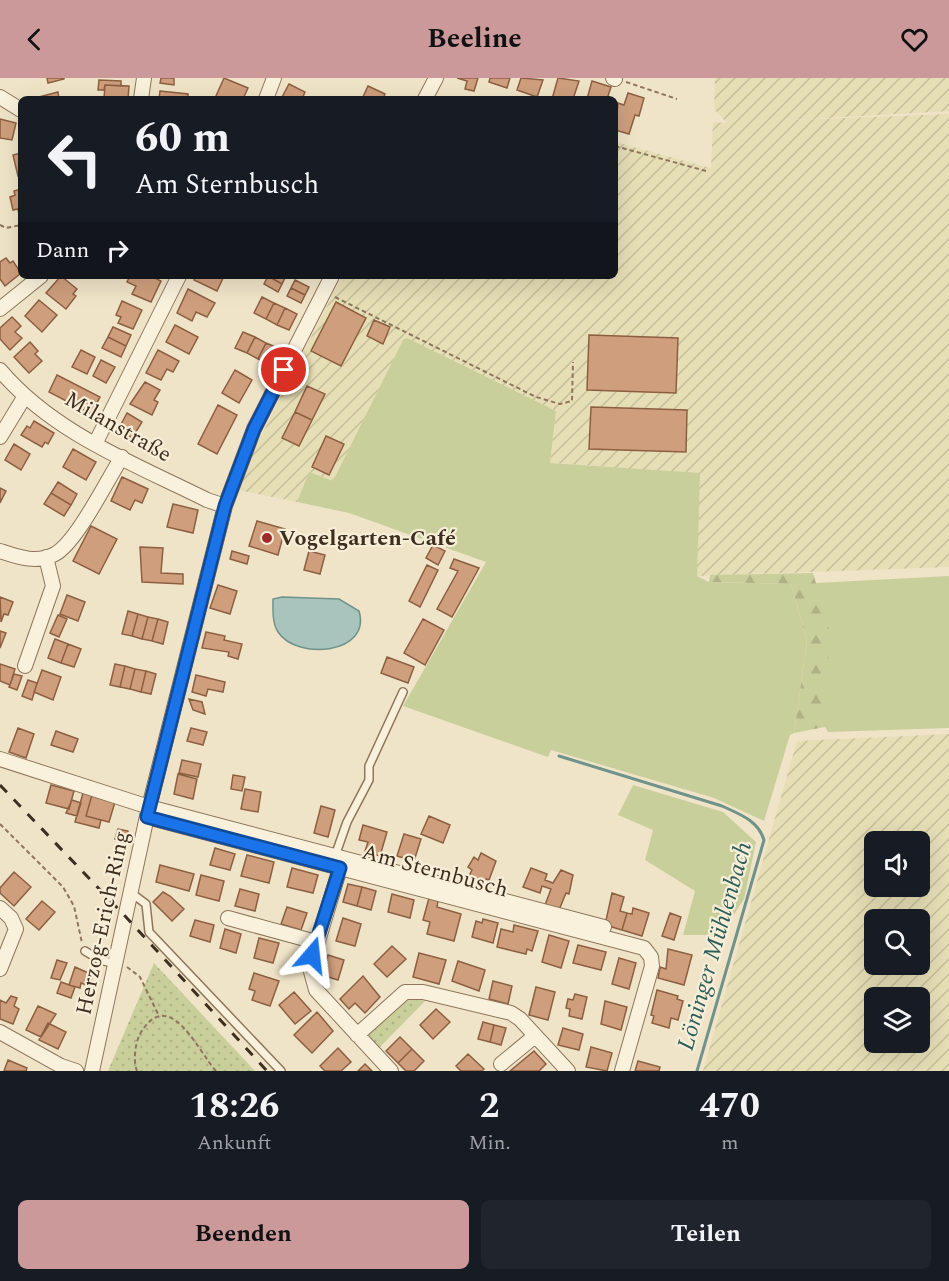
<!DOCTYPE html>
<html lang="de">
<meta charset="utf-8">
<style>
:root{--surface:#171b24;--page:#20242c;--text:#f1f3f6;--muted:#9ea1a6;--accent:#cc999b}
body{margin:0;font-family:Spectral,serif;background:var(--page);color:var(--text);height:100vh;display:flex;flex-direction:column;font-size:22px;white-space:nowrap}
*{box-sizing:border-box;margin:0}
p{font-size:20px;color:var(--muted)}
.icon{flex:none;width:33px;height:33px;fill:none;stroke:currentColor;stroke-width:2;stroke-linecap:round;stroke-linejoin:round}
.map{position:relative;height:993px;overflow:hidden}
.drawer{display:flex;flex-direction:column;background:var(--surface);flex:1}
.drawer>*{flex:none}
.banner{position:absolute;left:18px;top:18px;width:600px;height:183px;border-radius:9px;box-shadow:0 6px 24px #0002;background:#171b24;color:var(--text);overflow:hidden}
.tools{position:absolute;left:864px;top:753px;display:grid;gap:12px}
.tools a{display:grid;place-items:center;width:66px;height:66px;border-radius:9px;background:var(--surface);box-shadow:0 6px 24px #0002;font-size:30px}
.pin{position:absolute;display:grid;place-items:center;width:51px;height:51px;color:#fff;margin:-26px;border:3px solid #fff;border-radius:50%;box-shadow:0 2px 6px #0007}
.me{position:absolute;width:66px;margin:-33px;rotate:17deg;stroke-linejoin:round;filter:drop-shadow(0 0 4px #0008)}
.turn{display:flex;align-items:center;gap:21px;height:126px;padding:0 18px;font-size:27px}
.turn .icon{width:78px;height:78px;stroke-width:2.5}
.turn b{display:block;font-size:42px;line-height:51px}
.then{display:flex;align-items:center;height:57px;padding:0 18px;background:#0003;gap:12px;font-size:22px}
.eta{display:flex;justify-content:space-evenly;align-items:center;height:102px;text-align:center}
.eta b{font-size:36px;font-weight:700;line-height:42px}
.action{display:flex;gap:12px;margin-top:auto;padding:12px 18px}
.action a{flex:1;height:69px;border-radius:9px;background:var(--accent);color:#111;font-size:24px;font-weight:700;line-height:69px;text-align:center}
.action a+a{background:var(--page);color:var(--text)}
header{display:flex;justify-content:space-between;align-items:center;height:78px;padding:0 18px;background:var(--accent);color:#111;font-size:27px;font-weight:700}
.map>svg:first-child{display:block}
.farmland{fill:url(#farmland-furrows);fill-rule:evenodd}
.grass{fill:#c9cf9b}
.forest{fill:url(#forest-firs)}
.park{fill:url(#park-dots)}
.water{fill:#a9c4bc;stroke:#6f938a;stroke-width:1.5}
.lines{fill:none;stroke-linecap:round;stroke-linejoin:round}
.stream{stroke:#6f938a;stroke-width:3}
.building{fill:#cf9f7d;stroke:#8d5f41;stroke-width:1.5}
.lane-casing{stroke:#8d765c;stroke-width:10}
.street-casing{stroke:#8d765c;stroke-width:16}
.path{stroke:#8d765c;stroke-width:2;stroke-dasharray:4.5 3;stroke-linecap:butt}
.lane{stroke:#faf1dc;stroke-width:7}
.street{stroke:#faf1dc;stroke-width:14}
.rail{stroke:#3d2e20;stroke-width:3;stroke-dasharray:10 10;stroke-linecap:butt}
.route-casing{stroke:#114b97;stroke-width:15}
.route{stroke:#1a73e8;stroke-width:10}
.poi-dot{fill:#9e2a2b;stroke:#f7eed8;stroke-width:2}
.labels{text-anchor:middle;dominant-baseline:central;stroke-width:4.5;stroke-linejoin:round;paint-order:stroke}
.street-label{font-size:22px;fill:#3d2e20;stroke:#f7eed8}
.poi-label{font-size:22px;font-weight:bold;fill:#3d2e20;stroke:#f7eed8;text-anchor:start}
.water-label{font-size:24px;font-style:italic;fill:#2f5d5a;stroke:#f7eed8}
</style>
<header><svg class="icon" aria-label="back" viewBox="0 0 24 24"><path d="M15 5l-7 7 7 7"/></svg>Beeline<svg class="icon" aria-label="heart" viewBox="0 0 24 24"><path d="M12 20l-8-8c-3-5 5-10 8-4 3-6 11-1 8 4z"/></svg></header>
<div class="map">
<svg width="949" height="993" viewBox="0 0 949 993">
<defs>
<pattern id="farmland-furrows" width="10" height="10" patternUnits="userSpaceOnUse" patternTransform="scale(1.5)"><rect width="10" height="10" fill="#e6deb5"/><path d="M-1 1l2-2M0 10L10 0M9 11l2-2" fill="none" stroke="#c6bf9b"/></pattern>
<pattern id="forest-firs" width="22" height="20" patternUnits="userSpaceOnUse" patternTransform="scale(1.5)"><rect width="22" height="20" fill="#c9cf9b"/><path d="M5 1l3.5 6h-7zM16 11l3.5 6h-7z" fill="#aeb285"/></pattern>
<pattern id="park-dots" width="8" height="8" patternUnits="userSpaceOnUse" patternTransform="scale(1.5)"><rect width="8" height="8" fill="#c9cf9b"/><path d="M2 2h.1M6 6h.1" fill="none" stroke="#aeb285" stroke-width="1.8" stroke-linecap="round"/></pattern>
</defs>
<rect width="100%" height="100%" fill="#f0e4c8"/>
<path class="farmland" d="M715 0H949V33L792 42 949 36V489L697 498 610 389 550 385 556 333 403 262 333 403 309 394 297 424 238 412 255 370 342 198H615V64L711 90 713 44 727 45 714 31Z
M949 656V993H703L797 663ZM874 764H920V808H874ZM874 842H920V886H874ZM874 920H920V964H874Z"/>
<path class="grass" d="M407 260 556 333 550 385 700 395 697 498 709 504 791 506 807 563 794 655 790 657 764 743 714 720 551 672 548 679 403 628 486 484 349 435 297 424 309 394 333 403 403 262Z
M949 498V650L828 654 825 649 816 505Z
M633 707 723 734 756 764 744 821 721 857H683L695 813 645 782 653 752 618 737Z"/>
<path class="forest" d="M813 495 830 554 825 649 794 655 807 563 791 506 709 504 710 497Z"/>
<path class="park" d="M154 885 255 993H108Z
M414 918 428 920 378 971 369 963 368 955 399 924Z"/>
<path class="water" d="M282 519 339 521 359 533C372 576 297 583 278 554 272 545 273 531 273 521Z"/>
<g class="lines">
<path class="stream" d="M559 678 722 728C739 736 758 742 764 762L697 993"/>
</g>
<path class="building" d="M47 0H64V1L48 5Z
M161 0H174V7L160 5Z
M224 0 248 10 243 21H222L216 18Z
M457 0H478L474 13 465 11 467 3Z
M490 0H510L507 10 489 4Z
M521 0 543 2 537 19 517 12Z
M558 0 579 3 573 21H552Z
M99 2 121 3V8L105 7 104 12H98Z
M592 3 611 9 607 21H587Z
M289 6 305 14 302 21H281Z
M105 7 129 8 128 21H104Z
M368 8 385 16 383 21H362Z
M160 13 188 16V21H159Z
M58 14 59 21H40L39 19Z
M628 15 644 20 639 38 635 37 629 56 615 52 618 25 624 27Z
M0 41 16 45 12 62 0 60Z
M21 75V97L18 98 13 77Z
M21 111V135L19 136 18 131 13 132 10 119 15 117 14 113Z
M6 180 10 185 13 183 21 195 5 208 0 201V184Z
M61 198 77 211 73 216 76 218 66 231 46 215Z
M130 198H151L161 203 151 224 132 216 136 208 127 204Z
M196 198H224L217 213 194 202Z
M268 198 282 206 278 214 264 206Z
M268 198H286L282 206Z
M295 202 309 209 305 217 291 210Z
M291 210 305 217 301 225 287 218Z
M188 211 215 225 207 239 196 234 192 243 177 235Z
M262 219 274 225 266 241 254 235Z
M39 222 57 237 42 254 25 238Z
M122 223 142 232 133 251 118 245 121 239 116 237Z
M336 224 366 240 341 288 311 273Z
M274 225 285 230 277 247 266 241Z
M285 230 297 236 289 252 277 247Z
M12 239 21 248 15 254 22 260 10 272 0 261V250Z
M374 242 390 249 383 266 367 258Z
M175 247 198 259 189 276 166 264Z
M113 249 131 257 126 268 108 259Z
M243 254 255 259 247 275 235 270Z
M589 257 678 260 676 315 587 312Z
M108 259 126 268 121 279 102 270Z
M255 259 266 265 258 281 247 275Z
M30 264 38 273 35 276 42 283 29 295 14 279Z
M266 265 278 270 270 287 258 281Z
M81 272 95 279 87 296 72 289Z
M158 272 179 283 173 294 167 291 161 302 146 295Z
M101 282 115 289 106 305 93 298Z
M235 292 252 302 239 325 222 315Z
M57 297 100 319 91 336 49 314Z
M145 304 160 312 154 322 158 324 152 337 130 326Z
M307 308 325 316 312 342 295 334Z
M218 327 237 337 217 376 198 366Z
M591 329 687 332 686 374 589 371Z
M295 334 312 342 299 368 282 360Z
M127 335 142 344 132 360 118 352Z
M34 343 54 355 48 366 45 364 42 369 21 357 27 348 30 350Z
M326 358 344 366 329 397 312 389Z
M14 366 30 376 21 392 5 382Z
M73 371 96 384 86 402 63 389Z
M122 399 148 411 142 425 135 422 130 432 111 423Z
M58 404 77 416 71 427 51 415Z
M0 410 6 413 0 425Z
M51 415 71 427 64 438 44 426Z
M173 426 198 432 193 455 167 449Z
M257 443 285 451 278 477 249 468Z
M91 448 117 461 99 496 73 483Z
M433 467 445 473 438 487 426 480Z
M140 469 163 470 161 495 183 496V506L142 504Z
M232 473 249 478 247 486 230 481Z
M309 473 325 477 320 496 304 492Z
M454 481 479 490 452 539 437 531 458 493 450 490Z
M427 487 438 492 420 529 409 523Z
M218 507 237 513 230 536 210 530Z
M67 517 85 524 78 543 60 536Z
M0 519 13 524 8 537 4 536 1 544Z
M128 533 138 536 132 558 122 556Z
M138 536 148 539 142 561 132 558Z
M58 537 67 541 59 559 50 555Z
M148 539 158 541 152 563 142 561Z
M158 541 168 544 163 566 152 563Z
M423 541 444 552 425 587 404 575Z
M0 553 6 555 0 570Z
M206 554 225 558 224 562 242 566 238 581 228 578 229 574 202 570Z
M55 561 68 566 61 585 48 580Z
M68 566 81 571 74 589 61 585Z
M387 579 414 589 408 605 381 595Z
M0 586 15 591 10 607 0 603Z
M115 586 125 588 120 609 110 607Z
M125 588 135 591 130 611 120 609Z
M135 591 146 593 141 614 130 611Z
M42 592 61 599 53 622 34 614Z
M146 593 156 596 151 616 141 614Z
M14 596 22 598 17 612 9 609Z
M196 597 225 604 223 614 208 611 206 618 192 614Z
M28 602 37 605 32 622 22 618Z
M189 621 202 624 205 636 193 632Z
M18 650 34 656 26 680 9 674Z
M191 650 207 654 203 667 187 663Z
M56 653 78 661 73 674 51 667Z
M182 682 201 686 198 699 179 695Z
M178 696 197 701 193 721 174 716Z
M233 697 245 699 242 713 231 711Z
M51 707 74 713 69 731 46 725Z
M245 711 261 714 258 734 241 731Z
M83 715 92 717 86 738 101 742 99 750 75 744Z
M92 717 115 724 109 744 86 738Z
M72 722 81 725 77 738 66 735Z
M321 728 335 732 328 759 314 755Z
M429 738 450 747 443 765 421 756Z
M363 747 387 754 380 778 365 773 368 764 359 762Z
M118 751 128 753 126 764 115 761Z
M404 756 421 761 414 783 397 778Z
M215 770 235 776 230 792 210 787Z
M481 775 496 783 489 802 486 801 483 807 469 798 472 792 468 789 474 779 478 782Z
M247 777 274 784 269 805 241 798Z
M160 787 194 796 189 813 156 804Z
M292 790 318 797 313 815 287 809Z
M531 790 547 796 545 802 553 805 561 792 573 797 569 816 566 815 559 832 545 827 551 811 542 808 540 815 523 809Z
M14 794 31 809 14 828 0 815V810Z
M201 797 224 803 219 823 196 817Z
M348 806 362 809 357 828 343 824Z
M362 809 376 813 371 832 357 828Z
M240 811 259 816 255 833 235 828Z
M163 814 170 818 184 831 172 843 153 824Z
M612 815 624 819 620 833 627 835 622 852 605 847Z
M392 816 414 822 410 840 388 834Z
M429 820 438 823 437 829 461 836 454 863 427 856 430 844 423 842Z
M42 823 55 834 39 852 26 841Z
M287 829 307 835 301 852 281 846Z
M633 830 649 835 642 858 622 852 627 835 632 836Z
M670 835 681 839 674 862 662 858Z
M343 840 361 846 355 868 336 863Z
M483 841 498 845 493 865 472 859 476 843 482 845Z
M195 842 214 847 210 864 190 858Z
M514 847 538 853 532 873 527 871 526 876 497 869 501 851 513 854Z
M225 851 241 856 236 875 220 870Z
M549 857 569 863 561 890 542 884Z
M259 860 279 865 273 885 254 880Z
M578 867 606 874 601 892 573 885Z
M392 868 406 881 387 899 374 886Z
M668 871 692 877 684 907 658 900 660 889 666 891Z
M419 875 446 882 439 906 413 899Z
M328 877 344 882 338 902 322 897Z
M619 880 636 885 629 911 612 906Z
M57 882 67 885 60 902 51 900Z
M458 883 485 892 479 913 452 903Z
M75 889 93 897 89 908 81 905 80 910 69 907Z
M254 895 279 903 270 928 252 922 255 913 249 911Z
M363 898 380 919 365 935 355 925 349 931 340 921Z
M493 903 512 908 508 926 489 921Z
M61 904 75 909 71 920 57 915Z
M536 909 555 914 548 942 529 937Z
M657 912 678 918 677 921 683 923 678 942 671 940 669 950 652 945 654 938 651 937Z
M294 914 311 933 295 946 279 927Z
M575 916 587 919 582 941 569 938 570 931 566 930 568 921 573 922Z
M11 918 17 920 14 928 19 931 13 946 0 941V922L6 925Z
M605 923 627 929 621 952 601 946Z
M38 928 56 936 41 959 26 952Z
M436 931 450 944 433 961 420 947Z
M317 934 333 953 312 975 294 957Z
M483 944 494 947 490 964 478 961Z
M48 945 66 954 58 971 39 962Z
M494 947 506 950 501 967 490 964Z
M563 950 583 956 579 972 558 967Z
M400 959 412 971 398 985 386 973Z
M591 969 612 975 607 993 586 989Z
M338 970 351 984 341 993H325L320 988Z
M412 971 424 983 414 993H406L398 985Z
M534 973 546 986 539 993H510Z
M468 976 484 991 482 993H461L456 988Z
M8 982 27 990 26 993H4Z
M638 983 660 989 659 993H635Z
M365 986 372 993H358Z"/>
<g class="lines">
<g class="lane-casing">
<path id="lane" d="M335 778 347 744 369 702V688L403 614
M130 814 146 826 149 854 281 993
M85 873 100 882 116 886"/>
</g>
<g class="street-casing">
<path id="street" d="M613 0 615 1
M0 19 21 32
M141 21 144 0
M266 21 274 0
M425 21 436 0
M0 231 41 198
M0 292C53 355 135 386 207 422L225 428
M0 359 25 318
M95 366 179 198
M0 473C18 479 37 486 55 476 77 464 107 402 122 379
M25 588 53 508 46 479
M0 681 149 729 604 849
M147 739 644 870 651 879 652 888 622 993
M340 790 310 890 316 912 391 993
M0 830 11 840 16 851 0 891
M228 840 316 864
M0 954 61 988 76 993
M357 957 405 914H423L511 935 520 941 568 993
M501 986 535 958
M92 993 149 729 225 428 254 351 332 198"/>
</g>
<path class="path" d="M626 4 677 21
M615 68 706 93
M0 147 6 150 21 147
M335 219 536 319 560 326 572 323 573 284
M0 746 63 809 74 828 82 865
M127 889 140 899 159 938
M137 993C133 983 135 966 140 956 169 906 198 973 216 993"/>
<use href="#lane" class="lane"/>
<use href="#street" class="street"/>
<path class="rail" d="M0 707 125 838 267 993"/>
</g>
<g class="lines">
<g class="route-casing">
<path id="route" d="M284 292 254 351 225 428 147 739 340 790 312 877"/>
</g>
<use href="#route" class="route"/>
</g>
<circle class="poi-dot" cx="267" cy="460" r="6"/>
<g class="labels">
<g class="street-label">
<text transform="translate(118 349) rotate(30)">Milanstraße</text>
<text transform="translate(435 793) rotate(15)">Am Sternbusch</text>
<text transform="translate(103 845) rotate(-78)">Herzog-Erich-Ring</text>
</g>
<g class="poi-label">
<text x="279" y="460">Vogelgarten-Café</text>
</g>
<g class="water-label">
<text transform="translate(715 868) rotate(-74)">Löninger Mühlenbach</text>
</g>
</g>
</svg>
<div class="tools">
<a><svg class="icon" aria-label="sound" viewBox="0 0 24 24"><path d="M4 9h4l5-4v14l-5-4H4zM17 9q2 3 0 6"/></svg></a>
<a><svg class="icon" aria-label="search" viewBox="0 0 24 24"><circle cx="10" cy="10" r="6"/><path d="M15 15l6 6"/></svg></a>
<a><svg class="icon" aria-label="layers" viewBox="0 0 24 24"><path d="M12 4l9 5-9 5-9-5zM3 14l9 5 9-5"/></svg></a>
</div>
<div class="pin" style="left:284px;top:292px;background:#d93025"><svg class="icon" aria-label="arrive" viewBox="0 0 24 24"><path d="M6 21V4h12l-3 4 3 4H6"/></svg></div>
<svg class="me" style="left:312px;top:877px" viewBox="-20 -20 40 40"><path d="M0-17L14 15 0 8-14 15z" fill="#1a73e8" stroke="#fff" stroke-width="4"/></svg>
<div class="banner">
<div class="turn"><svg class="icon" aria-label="left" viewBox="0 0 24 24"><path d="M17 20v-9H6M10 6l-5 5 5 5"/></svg><div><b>60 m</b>Am Sternbusch</div></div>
<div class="then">Dann<svg class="icon" aria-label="right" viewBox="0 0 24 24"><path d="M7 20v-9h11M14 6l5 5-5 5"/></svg></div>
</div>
</div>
<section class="drawer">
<div class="eta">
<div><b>18:26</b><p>Ankunft</p></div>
<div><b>2</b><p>Min.</p></div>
<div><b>470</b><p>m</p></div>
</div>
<div class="action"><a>Beenden</a><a>Teilen</a></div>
</section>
